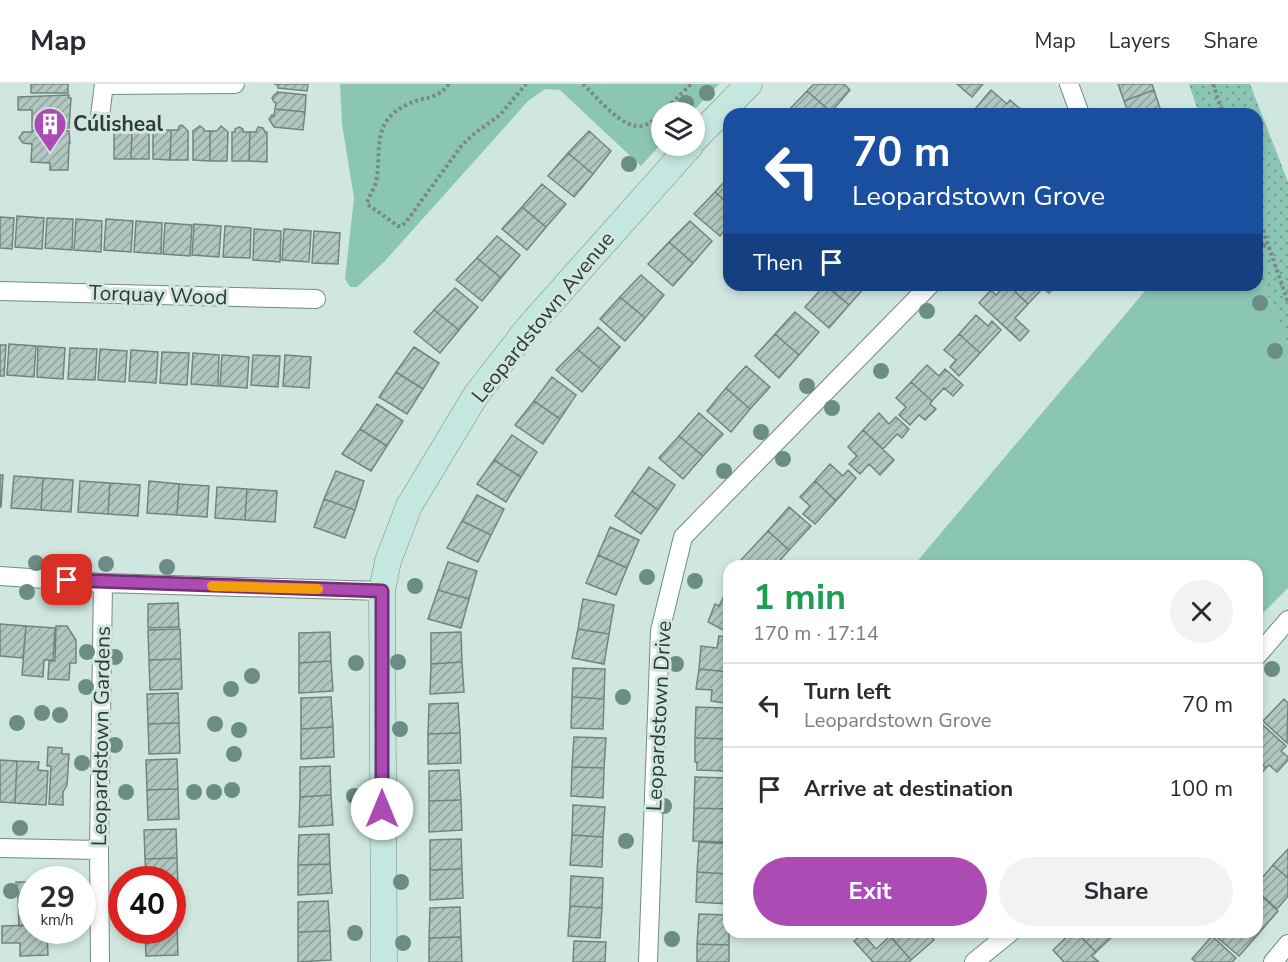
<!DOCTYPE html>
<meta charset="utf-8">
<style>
:root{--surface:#fff;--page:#f2f2f3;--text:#2b2b33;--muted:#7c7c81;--line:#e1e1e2;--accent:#ac4bb3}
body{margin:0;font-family:"Nunito Sans",sans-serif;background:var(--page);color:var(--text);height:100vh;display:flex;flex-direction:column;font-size:22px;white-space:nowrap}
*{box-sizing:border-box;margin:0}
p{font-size:20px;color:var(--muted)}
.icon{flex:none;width:33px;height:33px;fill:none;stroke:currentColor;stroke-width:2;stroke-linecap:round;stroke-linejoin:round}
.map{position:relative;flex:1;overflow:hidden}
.drawer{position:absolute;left:723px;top:476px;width:540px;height:378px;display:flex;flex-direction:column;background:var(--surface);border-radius:18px;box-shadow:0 3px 9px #0003}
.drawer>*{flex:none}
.hud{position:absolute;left:723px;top:24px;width:540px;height:183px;border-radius:18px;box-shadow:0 3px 9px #0003;background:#1a4fa0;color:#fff;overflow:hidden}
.fabs{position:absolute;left:651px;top:18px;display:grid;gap:12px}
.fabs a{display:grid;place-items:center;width:54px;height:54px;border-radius:50%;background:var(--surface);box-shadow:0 3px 9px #0003;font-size:30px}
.speed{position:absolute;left:18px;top:782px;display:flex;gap:12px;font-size:30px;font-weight:700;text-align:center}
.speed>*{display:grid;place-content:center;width:78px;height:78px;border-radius:50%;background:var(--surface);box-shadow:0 3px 9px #0003;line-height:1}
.speed small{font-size:15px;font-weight:400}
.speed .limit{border:9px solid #d22;background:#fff;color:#111}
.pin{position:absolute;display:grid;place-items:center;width:51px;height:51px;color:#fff;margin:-26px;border-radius:12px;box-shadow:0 3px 9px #0006}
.me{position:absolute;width:66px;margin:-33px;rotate:0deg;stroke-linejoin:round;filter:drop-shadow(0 0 4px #0008)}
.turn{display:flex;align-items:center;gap:21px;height:126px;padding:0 30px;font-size:27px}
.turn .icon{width:78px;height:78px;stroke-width:2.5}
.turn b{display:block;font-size:42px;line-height:51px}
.then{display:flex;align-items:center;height:57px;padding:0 30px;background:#0003;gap:12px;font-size:22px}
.round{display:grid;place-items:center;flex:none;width:63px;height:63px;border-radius:32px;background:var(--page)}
.summary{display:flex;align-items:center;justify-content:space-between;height:102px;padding:0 30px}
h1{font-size:36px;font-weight:700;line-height:45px;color:#1e9e55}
.primary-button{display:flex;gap:12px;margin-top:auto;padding:12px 30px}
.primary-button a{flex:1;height:69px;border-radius:36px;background:var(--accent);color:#fff;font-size:24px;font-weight:700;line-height:69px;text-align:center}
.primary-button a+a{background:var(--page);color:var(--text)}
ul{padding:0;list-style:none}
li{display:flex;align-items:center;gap:18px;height:84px;padding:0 30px;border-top:2px solid var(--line)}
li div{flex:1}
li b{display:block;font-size:22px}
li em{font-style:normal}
header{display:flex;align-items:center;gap:36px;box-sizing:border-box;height:84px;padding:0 30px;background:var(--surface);border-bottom:2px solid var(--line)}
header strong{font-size:28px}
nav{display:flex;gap:33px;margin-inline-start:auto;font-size:21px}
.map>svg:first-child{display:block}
.grass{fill:url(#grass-dots)}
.park{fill:#8bc6b5}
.building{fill:url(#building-hatch);stroke:#70857f;stroke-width:1.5}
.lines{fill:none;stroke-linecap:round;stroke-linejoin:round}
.street-casing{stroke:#748982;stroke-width:20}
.secondary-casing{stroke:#748982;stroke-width:27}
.path{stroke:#7a8984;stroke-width:4;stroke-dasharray:3 3;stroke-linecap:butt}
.street{stroke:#fff;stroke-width:18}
.secondary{stroke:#c4e7e0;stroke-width:26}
.tree{fill:#6c8d85}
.route-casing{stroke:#703174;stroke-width:15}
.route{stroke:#ac4bb3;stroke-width:10}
.slow{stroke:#f59e0b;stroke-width:10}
.labels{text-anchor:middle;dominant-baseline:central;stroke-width:6;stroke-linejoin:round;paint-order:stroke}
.poi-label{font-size:21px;font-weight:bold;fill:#313a37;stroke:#d0e7e0;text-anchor:start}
.street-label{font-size:21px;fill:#313a37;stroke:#d0e7e0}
</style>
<header>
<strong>Map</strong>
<nav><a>Map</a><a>Layers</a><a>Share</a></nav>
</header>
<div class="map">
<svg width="1288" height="878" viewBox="0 0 1288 878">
<defs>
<pattern id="grass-dots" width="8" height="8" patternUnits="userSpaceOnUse" patternTransform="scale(1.5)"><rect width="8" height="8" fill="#8bc6b5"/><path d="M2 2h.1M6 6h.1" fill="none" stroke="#72a294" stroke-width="1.8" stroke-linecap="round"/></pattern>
<pattern id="building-hatch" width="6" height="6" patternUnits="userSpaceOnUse" patternTransform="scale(1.5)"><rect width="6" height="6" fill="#b1c7c0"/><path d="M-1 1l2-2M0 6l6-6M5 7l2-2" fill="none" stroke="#91a39d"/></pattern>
</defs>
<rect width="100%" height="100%" fill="#d0e7e0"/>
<path class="grass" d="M1189 0H1250L1288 98V260L1257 186V30H1199Z"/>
<path class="park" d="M340 0H719L692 28H662L661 60 641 82 560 6 545 5 528 17 385 177 357 203H350L345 195 354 114 342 40Z
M1257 186 1288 260V504L1257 535V482L914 481 1150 201H1257Z"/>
<path class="building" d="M31 0H68V9H31Z
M274 0H308L307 7 278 4V1Z
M814 0H844L850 6 831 28 807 7Z
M957 0H983L972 13Z
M1118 0H1152L1154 6 1124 17Z
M991 6 1007 20 1010 16 1026 30H981L975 25Z
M1154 6 1162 30H1129L1124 17Z
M807 7 831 28 830 30 786 29Z
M277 8 306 11 305 28 275 25 276 19 274 18 272 14 275 10H277Z
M69 11V14H71L69 44H32V26H18V13Z
M275 25 305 28 303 46 274 43 269 35 272 31 274 32Z
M119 41H123L125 45 132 46 131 75H114V46H116Z
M140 41H145L147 46H149V75H131L132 46H138Z
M162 41 164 46H171L170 76 153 75V46H156L158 42Z
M182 41 188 47V76H170L171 46H178L179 42Z
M200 42 204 45V47H210V77L193 76V47Z
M221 42 228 48 227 77H210V47H217Z
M239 43 243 45V48H250L249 77H232V48H235V45Z
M258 43 263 44 265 48H267V78L249 77 250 48H256Z
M32 46 69 47 70 59H69L68 86H50V79L31 78 32 60 23 59 19 54 23 48H32Z
M589 47 611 67 593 90 568 69Z
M568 69 593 90 574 113 548 92Z
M729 93V120L715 108Z
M542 100 566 120 546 143 522 123Z
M715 108 729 120V141L720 152 694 130Z
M522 123 546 143 527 166 502 145Z
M17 132 44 134 42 165 15 163Z
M0 133 14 134 12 165 0 164Z
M47 134 73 135 72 166 45 164Z
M76 135 102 137 101 168 74 166Z
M106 135 133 137 131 168 104 166Z
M136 137 162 139 161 170 134 168Z
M690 137 712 157 693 179 669 158Z
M165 139 192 141 190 172 163 170Z
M194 140 221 142 219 173 192 171Z
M225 142 251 144 250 174 223 173Z
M254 145 281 147 280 178 253 176Z
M284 145 311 147 309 178 282 176Z
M314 147 340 149 338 180 312 179Z
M497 152 520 171 501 194 477 174Z
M669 158 693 179 673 202 648 180Z
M477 174 501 194 482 217 456 196Z
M641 191 664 211 645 234 620 213Z
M825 201 849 221 829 244 805 223Z
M826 201H867L849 221Z
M1006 201H1008L1028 220 1015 234 1029 247 1020 257 979 219 991 206 996 211Z
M1008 201H1056L1049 209 1043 204 1028 220Z
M455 204 478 223 459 246 434 226Z
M620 213 645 234 625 257 600 235Z
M434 226 459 246 440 269 414 248Z
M795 228 819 248 799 271 775 250Z
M976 231 988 242 992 237 1001 246 980 269 959 250Z
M598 243 620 263 601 285 577 265Z
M775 250 799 271 779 294 755 272Z
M959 250 980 269 959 292 950 283 956 276 944 266Z
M9 260 36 262 34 293 7 291Z
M0 261H6L4 292H0Z
M38 262 65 264 63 295 37 293Z
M414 263 439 279 423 305 396 288Z
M70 264 97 265 95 296 68 295Z
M100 265 127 267 125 298 98 296Z
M577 265 601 285 582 308 556 286Z
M131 266 158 268 156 299 129 297Z
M162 268 189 269 187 301 160 299Z
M193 269 219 271 218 302 191 300Z
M222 271 249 273 247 304 220 302Z
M253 271 280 272 278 303 251 301Z
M285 271 311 273 309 304 283 302Z
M927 281 939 292 945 285 963 301 953 312 944 304 932 317 911 298Z
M746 282 770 303 750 325 726 304Z
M396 288 423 305 407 330 379 313Z
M552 293 576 311 560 335 534 317Z
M911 298 932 317 930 320 936 325 925 336 919 331 910 341 899 331 906 323 896 314Z
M726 304 750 325 731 348 707 327Z
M534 317 560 335 543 360 515 341Z
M377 320 403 337 387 362 360 345Z
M699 329 723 350 703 372 679 352Z
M879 329 889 340 896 333 909 345 902 354 897 350 883 365 863 346Z
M360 345 387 362 371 387 342 370Z
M863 346 894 376 880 391 869 380 860 390 849 380 857 372 848 363Z
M512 351 537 368 521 393 494 376Z
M679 352 703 372 683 395 659 374Z
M494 376 521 393 506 418 477 400Z
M830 380 843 392 848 386 856 394 836 417 815 397Z
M649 383 675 401 658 426 632 407Z
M336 387 364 397 355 426 324 415Z
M0 391H3L1 423H0Z
M14 392 43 394 41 426 11 424Z
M43 394 73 396 71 428 41 426Z
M80 397 110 399 108 430 78 428Z
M149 397 179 400 177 431 147 429Z
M815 397 836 417 815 440 803 430 810 422 800 413Z
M110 399 140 401 138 432 108 430Z
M179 400 209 402 207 433 177 431Z
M217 403 247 405 245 436 215 434Z
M247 405 277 407 275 438 245 436Z
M632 407 658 426 641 450 615 432Z
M477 411 504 425 491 451 462 437Z
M324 415 355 426 345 454 314 443Z
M789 423 811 442 789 466 768 447Z
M462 437 491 451 478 478 447 464Z
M610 443 639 456 627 484 598 471Z
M768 447 789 466 775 482H748L740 477Z
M598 471 627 484 616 511 586 499Z
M448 478 477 487 469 515 438 506Z
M438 506 469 515 461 544 428 535Z
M724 512 729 514V549L708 538 715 520 719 522Z
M583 515 614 521 609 550 578 545Z
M178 519 179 543 148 544V520Z
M0 540 26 542 23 574 0 572Z
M26 542 55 544 53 576H44L43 593 22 591Z
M56 542H67L76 556V579H70L69 596 48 595 49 577H55Z
M180 545 181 575 149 576 148 546Z
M578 545 609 550 604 580 572 574Z
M330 548 331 577 299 579V549Z
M461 548 462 578 431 580V549Z
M719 552 729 553 728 588 699 585 701 562 717 564Z
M181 575 182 605 150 606 149 576Z
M331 577 333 607 299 609V579Z
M462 578 464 608 430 610 431 580Z
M573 584 605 585 604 615 572 613Z
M699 585 729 588V611H726L725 619 711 617 712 606 696 605Z
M178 609 179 639 148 640 147 610Z
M331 613 333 643 301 645V614Z
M572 613 604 615 603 645 571 644Z
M1284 615 1288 619 1287 659 1263 637Z
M458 619 460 649 428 650 429 620Z
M696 623 725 624 724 640H729V655L695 654Z
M179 639 180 669 149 670 148 640Z
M1263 641 1286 662 1281 667 1288 673V676L1277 688 1269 681 1266 684 1257 676V647Z
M333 643 334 673 301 675V645Z
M460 649 461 679 428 680V650Z
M574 653 606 654 604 684 572 683Z
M695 654 729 655V681L725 680V687L697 686V678H695Z
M48 663 62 664V670H69L67 701 63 708V721L49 720 51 682H47Z
M177 675 178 705 147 706 146 676Z
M0 676 17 677 15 719 0 718Z
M1257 676 1266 684 1257 694Z
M17 677 39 678 38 686 48 687 46 721 15 719Z
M330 682 331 711 300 713V683Z
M572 683 604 684 603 714 571 712Z
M459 686 461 716 429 717V687Z
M695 693 729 694V725L694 724Z
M178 705 179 735 148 736 147 706Z
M331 711 333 741 299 743 300 713Z
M461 716 462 746 429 748V717Z
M573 721 605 723 603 753 572 751Z
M694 724 729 725V758L693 757Z
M176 745 177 774 145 775 144 746Z
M329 750 330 780 298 781 299 751Z
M572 751 603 753 602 783 570 781Z
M461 755 462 785 430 786V756Z
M699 758 729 760V790L697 788Z
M1288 765V794L1273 781Z
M177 774 178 804H172V795H146L145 775Z
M330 780 332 809 298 811V781Z
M1273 781 1288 794V812L1277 825 1257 807V800Z
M462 785 463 814 430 816V786Z
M697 788 729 790 728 820 696 818Z
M571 792 603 794 602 824 570 822Z
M16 798H27V809L16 810Z
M1257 808 1278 827 1259 849 1256 848Z
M32 811V841L19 842 18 812Z
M172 811H175L177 841H172Z
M328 817 330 847 298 848V818Z
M570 822 602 824 600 854 568 852Z
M460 823 461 853 429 854 430 824Z
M699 830 729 831V861L697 860Z
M32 841V846H47L48 871 20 872V859H2V842Z
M172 841H177L178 871 146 872 145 846H172Z
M330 847 331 876 298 878V848Z
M896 848H926L934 856 911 876 890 852Z
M1072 848H1076L1096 868 1092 872 1099 878H1064L1053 866Z
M1076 848H1117L1096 868Z
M1211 848H1256L1259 849 1239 872Z
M863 850 876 865 890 852 911 876 909 878H873L854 857Z
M1212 852 1236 874 1232 878H1196L1192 875Z
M461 853 462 878H429V854Z
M574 857 606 858 605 878H573Z
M697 860 729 861V878H697Z"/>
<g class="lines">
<g class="street-casing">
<path id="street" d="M1069 0 1080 30
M104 1 235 0
M100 32 104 0
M0 207 316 215
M0 492 103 499 382 507
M1257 572 1288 536
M0 764 99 766
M100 878 99 766 103 499
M648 878 660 547 683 453 930 201
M974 878 1011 848
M1273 878 1288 860"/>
</g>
<g class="secondary-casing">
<path id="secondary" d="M694 56 749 0
M384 878 382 507 388 477 409 422 476 311 528 244 690 62"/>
</g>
<path class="path" d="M449 0C436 17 424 12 408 20 372 37 381 63 377 93 376 103 369 111 367 120L398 142H402L409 134 462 61 475 49 500 31 526 0
M583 0C596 12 622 45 641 42 649 41 655 35 662 30
M1213 0 1223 30
M663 28 691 0
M1257 129 1288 218
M1257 161 1268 162"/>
<use href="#street" class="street"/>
<use href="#secondary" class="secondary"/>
</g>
<g class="tree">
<circle cx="707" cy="9" r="8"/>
<circle cx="686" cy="19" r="8"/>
<circle cx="629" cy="80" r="8"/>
<circle cx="1260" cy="219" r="8"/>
<circle cx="927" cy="227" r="8"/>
<circle cx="1275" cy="267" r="8"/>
<circle cx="881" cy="287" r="8"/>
<circle cx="807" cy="302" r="8"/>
<circle cx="832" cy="324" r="8"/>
<circle cx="761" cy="348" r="8"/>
<circle cx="783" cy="375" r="8"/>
<circle cx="724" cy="387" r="8"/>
<circle cx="36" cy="479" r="8"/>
<circle cx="106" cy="480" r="8"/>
<circle cx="167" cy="483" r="8"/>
<circle cx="647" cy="493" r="8"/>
<circle cx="695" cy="497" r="8"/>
<circle cx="415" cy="502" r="8"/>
<circle cx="27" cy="508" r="8"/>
<circle cx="87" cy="568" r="8"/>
<circle cx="115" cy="573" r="8"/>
<circle cx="398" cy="578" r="8"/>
<circle cx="356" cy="579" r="8"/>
<circle cx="676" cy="580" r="8"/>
<circle cx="1272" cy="585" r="8"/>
<circle cx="252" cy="592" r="8"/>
<circle cx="86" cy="603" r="8"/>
<circle cx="231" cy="605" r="8"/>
<circle cx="623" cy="613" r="8"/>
<circle cx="42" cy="629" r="8"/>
<circle cx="60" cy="631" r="8"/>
<circle cx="17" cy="639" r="8"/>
<circle cx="215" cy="640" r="8"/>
<circle cx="400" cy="645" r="8"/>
<circle cx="239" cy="646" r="8"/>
<circle cx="115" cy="661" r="8"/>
<circle cx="234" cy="670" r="8"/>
<circle cx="82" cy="679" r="8"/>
<circle cx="232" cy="706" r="8"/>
<circle cx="126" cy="708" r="8"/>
<circle cx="194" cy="708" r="8"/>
<circle cx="214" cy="708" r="8"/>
<circle cx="354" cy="712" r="8"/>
<circle cx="399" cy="718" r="8"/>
<circle cx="664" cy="722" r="8"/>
<circle cx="20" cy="744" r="8"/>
<circle cx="626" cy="757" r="8"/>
<circle cx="401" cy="798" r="8"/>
<circle cx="11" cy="807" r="8"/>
<circle cx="355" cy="849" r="8"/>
<circle cx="672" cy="855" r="8"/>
<circle cx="403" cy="859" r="8"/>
</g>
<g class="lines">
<g class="route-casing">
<path id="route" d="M67 496 382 507V725"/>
</g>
<use href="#route" class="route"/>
<path class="slow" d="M212 502 318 505"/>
</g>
<defs>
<g id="building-pin" transform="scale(1.725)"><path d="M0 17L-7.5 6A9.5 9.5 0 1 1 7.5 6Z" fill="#ac4bb3" stroke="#d0e7e0"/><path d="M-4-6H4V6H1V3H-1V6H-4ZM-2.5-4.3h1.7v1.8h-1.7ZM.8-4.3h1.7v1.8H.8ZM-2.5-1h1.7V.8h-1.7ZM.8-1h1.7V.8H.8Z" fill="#fff"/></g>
</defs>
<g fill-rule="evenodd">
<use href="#building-pin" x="50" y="40"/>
</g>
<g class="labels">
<g class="poi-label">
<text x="73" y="40">Cúlisheal</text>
</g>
<g class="street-label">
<text transform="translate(158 211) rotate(2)">Torquay Wood</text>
<text transform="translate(543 233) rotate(-51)">Leopardstown Avenue</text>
<text transform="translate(659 632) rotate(-87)">Leopardstown Drive</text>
<text transform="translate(101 652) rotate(-89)">Leopardstown Gardens</text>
</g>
</g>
</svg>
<div class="fabs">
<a><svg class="icon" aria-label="layers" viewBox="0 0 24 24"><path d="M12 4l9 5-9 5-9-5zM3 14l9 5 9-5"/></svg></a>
</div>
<div class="speed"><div>29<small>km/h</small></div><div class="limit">40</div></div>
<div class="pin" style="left:67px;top:496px;background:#d93025"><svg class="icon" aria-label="arrive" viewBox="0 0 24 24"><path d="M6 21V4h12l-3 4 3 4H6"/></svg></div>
<svg class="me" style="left:382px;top:725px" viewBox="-20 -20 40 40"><circle r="19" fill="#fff"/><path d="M0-13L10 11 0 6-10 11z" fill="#ac4bb3"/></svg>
<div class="hud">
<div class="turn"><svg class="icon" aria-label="left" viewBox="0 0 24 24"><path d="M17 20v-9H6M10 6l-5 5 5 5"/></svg><div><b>70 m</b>Leopardstown Grove</div></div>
<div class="then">Then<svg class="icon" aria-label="arrive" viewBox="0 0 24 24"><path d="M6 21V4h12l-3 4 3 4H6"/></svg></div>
</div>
<section class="drawer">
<div class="summary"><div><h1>1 min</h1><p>170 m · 17:14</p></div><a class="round"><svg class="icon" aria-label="close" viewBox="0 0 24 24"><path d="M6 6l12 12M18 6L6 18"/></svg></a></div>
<ul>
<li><svg class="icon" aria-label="left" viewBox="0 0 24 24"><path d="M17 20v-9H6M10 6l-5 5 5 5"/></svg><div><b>Turn left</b><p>Leopardstown Grove</p></div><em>70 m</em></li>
<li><svg class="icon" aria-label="arrive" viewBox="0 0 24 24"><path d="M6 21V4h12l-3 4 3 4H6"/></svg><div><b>Arrive at destination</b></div><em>100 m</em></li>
</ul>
<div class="primary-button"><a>Exit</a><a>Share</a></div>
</section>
</div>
